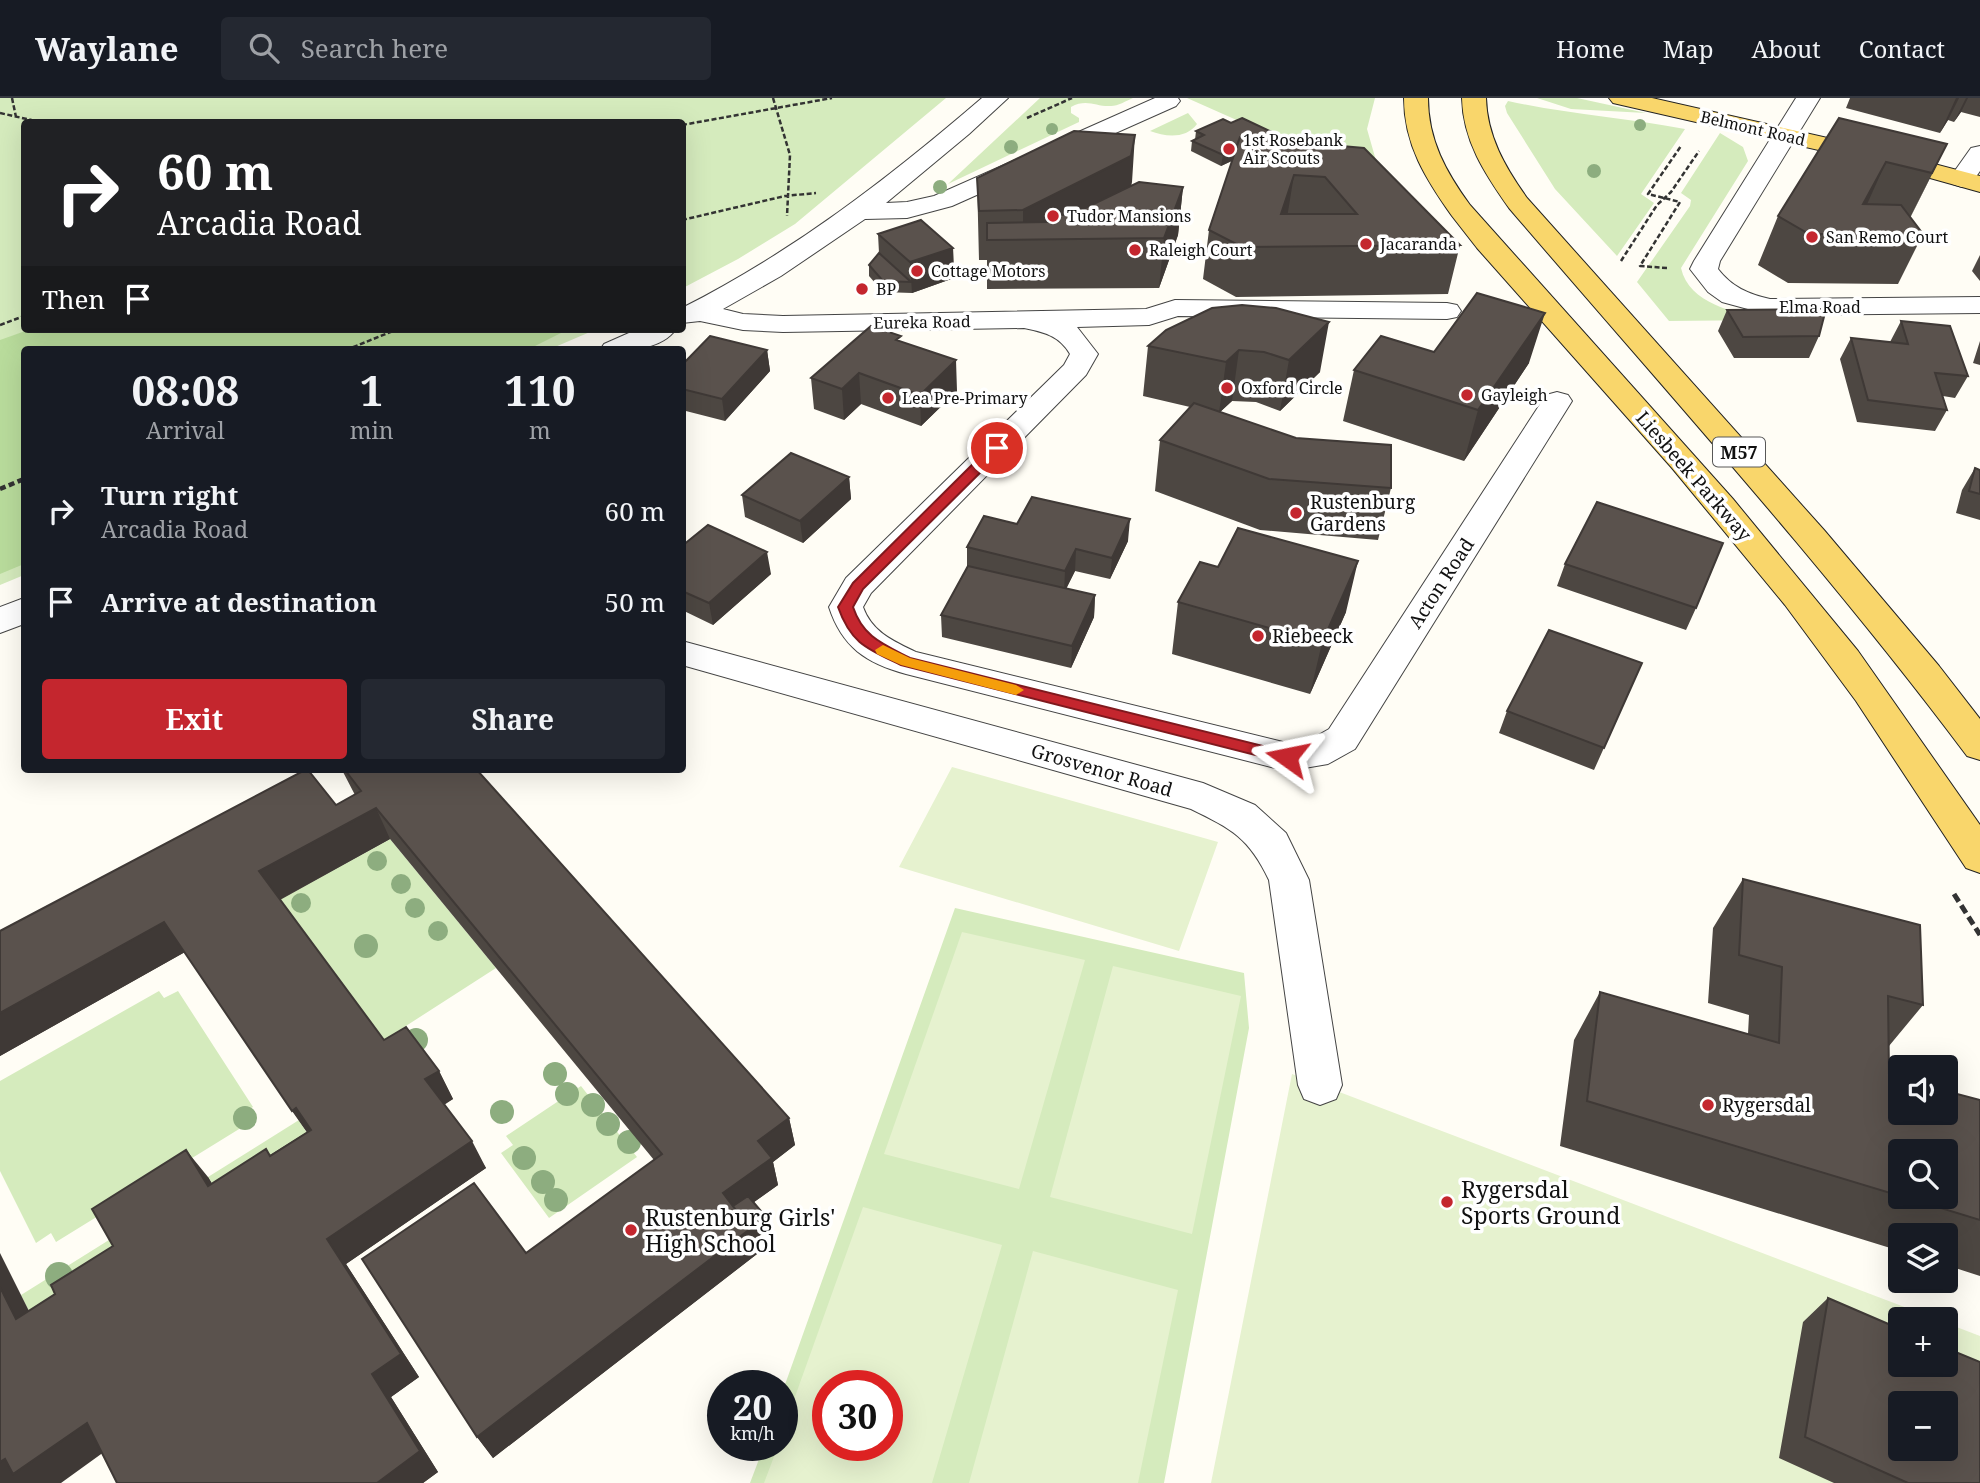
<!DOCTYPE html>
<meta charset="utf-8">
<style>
:root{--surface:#171b24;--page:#242831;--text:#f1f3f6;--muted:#9ea1a6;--line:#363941;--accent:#c4262e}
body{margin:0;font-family:"Noto Serif",serif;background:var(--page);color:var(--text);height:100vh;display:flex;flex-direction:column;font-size:26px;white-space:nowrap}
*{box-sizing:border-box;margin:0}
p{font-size:23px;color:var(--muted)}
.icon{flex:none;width:38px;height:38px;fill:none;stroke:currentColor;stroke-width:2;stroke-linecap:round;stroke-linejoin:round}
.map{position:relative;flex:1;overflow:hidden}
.sheet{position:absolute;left:21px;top:248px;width:665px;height:427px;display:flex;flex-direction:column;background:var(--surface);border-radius:7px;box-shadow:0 7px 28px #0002}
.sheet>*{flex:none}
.banner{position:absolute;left:21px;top:21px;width:665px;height:214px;border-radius:7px;box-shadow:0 7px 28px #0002;background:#202124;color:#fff;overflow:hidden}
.tools{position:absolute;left:1888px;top:957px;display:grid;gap:14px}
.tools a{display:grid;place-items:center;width:70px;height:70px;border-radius:7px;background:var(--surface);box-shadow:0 7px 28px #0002;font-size:35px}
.speed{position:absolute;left:707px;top:1272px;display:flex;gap:14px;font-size:35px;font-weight:700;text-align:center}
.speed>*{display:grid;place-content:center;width:91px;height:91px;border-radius:50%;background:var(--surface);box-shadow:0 7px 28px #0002;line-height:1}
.speed small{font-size:18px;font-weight:400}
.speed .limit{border:10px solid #d22;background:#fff;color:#111}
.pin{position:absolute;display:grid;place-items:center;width:60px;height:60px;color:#fff;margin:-30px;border:4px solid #fff;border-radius:50%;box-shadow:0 2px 7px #0007}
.me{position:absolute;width:77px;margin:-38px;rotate:282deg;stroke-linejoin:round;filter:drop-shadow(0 0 5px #0008)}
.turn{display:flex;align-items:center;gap:24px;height:147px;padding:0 21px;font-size:32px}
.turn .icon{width:91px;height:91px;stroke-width:2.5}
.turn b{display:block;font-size:49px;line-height:60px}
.then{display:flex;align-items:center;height:66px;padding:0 21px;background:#0003;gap:14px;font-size:26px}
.eta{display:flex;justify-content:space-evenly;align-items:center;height:119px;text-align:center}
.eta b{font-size:42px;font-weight:700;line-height:49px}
.primary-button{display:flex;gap:14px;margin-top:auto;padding:14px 21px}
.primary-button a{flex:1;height:80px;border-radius:7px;background:var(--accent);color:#fff;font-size:28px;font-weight:700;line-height:80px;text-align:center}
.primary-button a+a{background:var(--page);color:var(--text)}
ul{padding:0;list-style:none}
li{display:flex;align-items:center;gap:21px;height:91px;padding:0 21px}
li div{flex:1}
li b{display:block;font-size:26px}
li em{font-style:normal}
header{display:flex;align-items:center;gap:42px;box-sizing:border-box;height:98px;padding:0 35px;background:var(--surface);border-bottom:2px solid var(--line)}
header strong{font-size:33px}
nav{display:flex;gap:38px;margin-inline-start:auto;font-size:24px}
.search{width:490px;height:63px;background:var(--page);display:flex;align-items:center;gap:18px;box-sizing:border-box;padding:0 24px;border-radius:7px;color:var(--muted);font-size:26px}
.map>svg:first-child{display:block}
.green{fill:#d5ebbd;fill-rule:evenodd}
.forest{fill:#b9dc9c}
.pitch{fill:#e6f2cf;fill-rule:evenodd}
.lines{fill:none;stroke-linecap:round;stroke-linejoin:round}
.minor-casing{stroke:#444;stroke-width:2}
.major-casing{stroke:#222;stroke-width:2}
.path-far2{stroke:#333;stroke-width:2.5;stroke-dasharray:5 2.5;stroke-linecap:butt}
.path-far1{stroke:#333;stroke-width:4.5;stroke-dasharray:6 3.5;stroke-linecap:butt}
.path{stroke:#333;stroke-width:5;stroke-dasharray:9 4.5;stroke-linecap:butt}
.minor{fill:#fff;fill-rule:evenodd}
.major{fill:#f9d66b;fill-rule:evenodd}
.tree{fill:#8dad7f}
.wall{fill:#4d4742;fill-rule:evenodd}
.shaded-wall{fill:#3f3936}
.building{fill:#5a524d;stroke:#3f3936;stroke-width:2;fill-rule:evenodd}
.route{fill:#c4262e;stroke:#7f191e;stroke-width:2}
.slow{fill:#f59e0b}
.poi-dot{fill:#c4262e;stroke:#fff;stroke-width:2.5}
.labels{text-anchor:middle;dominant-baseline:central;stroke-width:7;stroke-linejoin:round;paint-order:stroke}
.far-street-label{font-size:16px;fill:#111;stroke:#fff}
.far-poi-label{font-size:16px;fill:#111;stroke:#fff;text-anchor:start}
.shield{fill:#fff;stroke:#585858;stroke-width:2}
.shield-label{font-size:18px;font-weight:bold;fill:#111}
.street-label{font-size:19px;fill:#111;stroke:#fff}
.poi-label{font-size:19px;fill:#111;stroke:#fff;text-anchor:start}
.near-poi-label{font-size:23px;fill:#111;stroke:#fff;text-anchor:start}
</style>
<header>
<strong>Waylane</strong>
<div class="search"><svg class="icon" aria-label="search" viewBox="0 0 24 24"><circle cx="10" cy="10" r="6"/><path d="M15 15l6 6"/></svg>Search here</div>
<nav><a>Home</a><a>Map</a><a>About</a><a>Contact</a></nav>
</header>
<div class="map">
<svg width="1980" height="1385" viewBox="0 0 1980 1385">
<rect width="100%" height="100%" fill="#fffdf5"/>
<path class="green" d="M0 0H946L795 126 738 161 683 190 682 24H24V231H597L548 252H24V477L0 487Z
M1040 0H1133C1126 3 1118 8 1111 8 1096 9 1087 0 1071 9V15L1079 20V24L948 86Z
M1187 0H1375L1367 31 1383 87Z
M1537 0H1577L1646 15 1571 11Z
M1508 3C1566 16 1626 20 1685 31L1641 96 1654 105 1617 158 1555 91 1507 15 1505 8Z
M1188 15 1197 26C1186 41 1166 39 1150 33Z
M1720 35 1743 49 1748 63 1681 170C1689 206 1735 214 1765 222L1669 223 1637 184 1690 108 1691 102 1681 95Z
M390 741 496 870 381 944 277 803Z
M955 810 1244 875 1249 930 1164 1385H750L764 1348H782V1295ZM828 1288H887V1348H828Z
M159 893 164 900 178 893 253 1009 238 1018 244 1028 56 1144 51 1135 36 1145 0 1073V983Z
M581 988 637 1059 549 1120 501 1055 513 1047 506 1038Z
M299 1022 310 1040 230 1115 208 1079Z
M117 1137 139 1173 45 1245 21 1197Z"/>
<path class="forest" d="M31 231H569L527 252H24V466L0 476V242Z"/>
<path class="pitch" d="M952 669 1218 744 1179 853 899 769Z
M962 834 1085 862 1019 1091 884 1056Z
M1113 868 1241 898 1192 1136 1050 1099Z
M1292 976 1936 1221 1900 1222V1267H1946V1225L1980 1238V1385H1211ZM1900 1306H1946V1351H1900Z
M863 1109 1002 1147 932 1385H764L778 1348H782V1335ZM828 1288H887V1348H828Z
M1033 1153 1178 1192 1138 1385H969Z"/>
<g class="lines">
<g class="minor-casing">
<path id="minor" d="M982 0H1008L969 36 886 105 907 104 934 98 1155 0H1178L1180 3 1176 8 952 108 907 120 865 121 781 178 723 211 743 216 783 218 1146 211 1175 202 1447 205 1457 207 1461 213 1457 219 1447 221 1178 218 1149 227 1077 229 1098 256 1086 277 871 495 863 509C872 534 893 543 916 554L1287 645 1308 643 1329 631 1546 297 1557 294 1568 297 1572 303 1355 651 1328 666 1287 673 906 576C866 565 842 549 829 509L846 480 1064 267 1070 256C1059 237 1043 234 1024 230L783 234 743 232 700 223 682 225V210C793 154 889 80 982 0Z
M1796 0H1820L1720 163 1718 171C1732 189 1748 196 1770 201L1980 199V215L1770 217 1722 204 1708 194 1690 171 1694 163Z
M1980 48V73L1971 86 1962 89 1953 86 1949 81 1971 50Z
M638 231H676C660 254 624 252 600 252L604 246Z
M24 500V526L0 535V509Z
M682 543 1203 685 1255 707 1286 735 1309 782 1342 987 1336 1001 1320 1007 1304 1001 1298 987 1269 782C1249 740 1232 731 1191 711L682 567Z"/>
</g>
<g class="major-casing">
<path id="major" d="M1404 0H1428C1428 42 1446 74 1470 107L1733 401 1858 553 1980 727V775L1966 770 1856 603 1785 507 1672 370 1477 150 1452 118C1426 81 1404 47 1404 0Z
M1462 0H1486C1487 38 1505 69 1527 100L1824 432 1939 568 1980 621V662L1967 658C1824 467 1664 291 1509 110 1485 76 1463 43 1462 0Z
M1609 0H1652L1885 53 1980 78V94L1880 66 1613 5Z"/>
</g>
<path class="path-far2" d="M12 0 16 19
M773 0 790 57 787 118
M0 15 40 24
M1027 20 1072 0
M682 27 832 0
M682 122 785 98 816 95
M1621 163 1657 107 1671 94 1699 53
M1667 170 1640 168 1680 104 1648 96 1681 48
M0 227 24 218
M346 252 398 231"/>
<path class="path-far1" d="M0 391 24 381"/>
<path class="path" d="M1954 796 1980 837"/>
<use href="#minor" class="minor"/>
<use href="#major" class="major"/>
</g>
<g class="tree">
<circle cx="1640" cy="27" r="6"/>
<circle cx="1052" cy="31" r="6"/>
<circle cx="1011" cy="49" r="7"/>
<circle cx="1594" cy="73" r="7"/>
<circle cx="940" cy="89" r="7"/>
<circle cx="377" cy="763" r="10"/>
<circle cx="401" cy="786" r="10"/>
<circle cx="301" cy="805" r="10"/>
<circle cx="415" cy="810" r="10"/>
<circle cx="438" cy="833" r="10"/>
<circle cx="366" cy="848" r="12"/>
<circle cx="416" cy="942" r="12"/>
<circle cx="555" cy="976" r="12"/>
<circle cx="567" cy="996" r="12"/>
<circle cx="593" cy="1007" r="12"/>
<circle cx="502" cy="1014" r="12"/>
<circle cx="245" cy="1020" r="12"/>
<circle cx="608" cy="1026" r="12"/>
<circle cx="629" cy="1044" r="12"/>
<circle cx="524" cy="1060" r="12"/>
<circle cx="543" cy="1084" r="12"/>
<circle cx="556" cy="1102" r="12"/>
<circle cx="59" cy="1178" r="14"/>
</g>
<path class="wall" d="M1850 0H1980V19L1961 14 1954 24 1948 22 1940 35 1846 10Z
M1839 20 1947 46 1910 120 1923 136 1898 186 1788 185 1758 167 1778 118Z
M1196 33 1271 42 1460 147 1448 196 1236 199 1203 181 1209 132 1232 63 1221 68 1191 53 1192 43 1195 42Z
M977 80 1131 88 1183 89 1178 137 1159 190 987 191V162H979Z
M878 136 953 150 954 180 912 195 883 194 869 178V167L879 155Z
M1980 157V183L1972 173Z
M1212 210 1320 274 1280 313 1256 304 1232 303 1220 314 1391 390 1378 442 1260 432 1155 393 1160 342 1190 309 1143 298 1148 248Z
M1727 212 1819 238 1809 260H1734L1718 233Z
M1901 223 1968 278 1955 300 1943 298 1947 312 1935 333 1857 324 1840 261 1851 240 1890 244Z
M1980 243V267L1973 265Z
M901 244 957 293 921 328 861 306 844 322 814 311 811 280Z
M767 252 770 273 725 323 682 312V267Z
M1434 254 1529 265 1464 363 1343 323 1354 272Z
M1975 370 1980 372V422L1956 415 1962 392Z
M849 379 851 401 803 445 745 419 742 397Z
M1017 426 1128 443 1110 481 1075 473 1066 491 1095 497 1094 519 1071 570 942 539 941 517 967 469V449Z
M682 448 771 476 713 527 682 512Z
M1565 466 1696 510 1686 532 1557 488Z
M1178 504 1346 514 1310 596 1172 556Z
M1642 565 1594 672 1499 635 1507 613Z
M342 672H477L789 1020 795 1047 773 1064 778 1087 754 1104 768 1121 770 1130 754 1142 757 1156 493 1360 477 1339 654 1062 390 741 280 802 384 942 439 973 453 1001 444 1006 486 1070 346 1166 419 1279 391 1299 438 1374 423 1385H117L29 1213 55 1196 113 1148 208 1079 212 1086 266 1051 270 1057 307 1034 185 854 0 958V833L336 707 355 697Z
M1743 781 1923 907 1889 948V977L1980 1002V1178L1946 1167V1138H1900V1153L1560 1048 1574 942 1600 894 1748 936 1749 917 1708 905 1713 830ZM1900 1054 1946 1099H1900Z
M1828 1200 1980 1385H1834L1779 1360 1803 1224Z"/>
<path class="shaded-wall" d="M1956 0H1959L1948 22 1940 35Z
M1966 0H1968L1961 14 1954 24Z
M1272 34 1271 44 1261 39Z
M1135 37 1132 84 1128 106 1048 124V117L1047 142H1023V112Z
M1947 46 1908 124 1932 75Z
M1234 52 1233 62 1221 68 1223 57Z
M1886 64 1864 113 1863 106Z
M1294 77 1286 126 1281 116Z
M1183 89 1178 137 1159 190 1164 140Z
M953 150 954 180 912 195 910 164Z
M1545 215 1529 265 1464 363 1478 312Z
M1329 224 1320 274 1280 313 1289 262Z
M767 252 770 273 725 323 722 301Z
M1239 252 1232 303 1219 315 1226 264Z
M956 262 957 293 921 328 920 297Z
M859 275 861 306 844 322 842 291Z
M849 379 851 401 803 445 800 423Z
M1130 421 1128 443 1110 481 1112 460Z
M1076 451 1075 473 1064 495 1065 473Z
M767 454 771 476 713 527 709 505Z
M1358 463 1346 514 1310 596 1322 545Z
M1095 497 1094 519 1071 570 1072 548Z
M376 710 390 741 277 803 259 773Z
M164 824 185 854 0 958V915Z
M439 973 453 1001 441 1009 425 981Z
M296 1010 315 1038 311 1040 292 1013Z
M789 1020 795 1047 773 1064 778 1087 733 1119 723 1095 758 1043Z
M472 1043 486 1070 346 1166 419 1279 391 1299 438 1374 423 1385H377L372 1276 327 1141Z
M186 1052 208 1079 230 1115 208 1088Z
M768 1121 770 1130 754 1142 757 1156 493 1360 477 1339 750 1131Z
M0 1155 45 1245 16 1221 0 1189Z
M87 1325 115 1346 61 1385H0V1364L5 1361Z"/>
<path class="building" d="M1242 20 1272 34 1261 39 1267 42 1240 39 1235 52 1223 57 1192 43 1204 37 1196 33 1223 21 1231 25Z
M1839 20 1947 46 1932 75 1886 64 1863 106 1901 107 1923 136H1809L1778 118Z
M1074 33 1135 37 1131 58 1023 112 979 113 977 80Z
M1240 39 1364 50 1460 147 1242 149 1209 132ZM1294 77 1325 79 1357 116H1281Z
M1139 84 1183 89 1164 140 987 142V125L1048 124V117H1071Z
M921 122 953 150 910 164 878 136Z
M879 155 911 184 883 183 869 167Z
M1477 195 1545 215 1478 312 1354 272 1381 238 1434 254Z
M1242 207 1276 210 1329 224 1289 262 1264 254 1239 252 1226 264 1148 248 1166 232 1212 210Z
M1826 211 1819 238 1743 239 1727 212Z
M1901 223 1950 228 1968 278 1935 275 1947 312 1868 302 1851 240 1908 246Z
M871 228 901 238 896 242 956 262 920 297 859 275 842 291 811 280Z
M710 238 767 252 722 301 682 291V267Z
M1194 305 1296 340 1391 347V390L1269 381 1160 342Z
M791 355 849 379 800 423 742 397Z
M1975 370 1980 372V396L1969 393Z
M1032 399 1130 421 1112 460 1076 451 1065 473 967 449 984 418 1017 426Z
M1597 404 1723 445 1696 510 1565 466Z
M708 427 767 454 709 505 682 493V448Z
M1238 430 1358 463 1322 545 1178 504 1200 464 1218 469Z
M968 468 1095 497 1072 548 941 517Z
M1549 532 1642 565 1604 650 1507 613Z
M305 672H308L336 707 361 693 345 672H477L789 1020 758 1043 772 1060 723 1095 750 1131 477 1339 362 1161 474 1085 526 1155 662 1056 376 710 259 773 384 942 406 929 439 973 425 981 472 1043 327 1141 401 1256 372 1276 420 1353 377 1385H117L87 1325 13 1376 5 1361 0 1364V1189L16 1221 55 1196 51 1187 113 1148 92 1111 186 1052 208 1088 266 1051 270 1058 311 1032 296 1010 292 1013 164 824 0 915V833Z
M1743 781 1920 827 1923 907 1888 898 1889 977 1900 980V1015H1946V993L1980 1002V1122L1905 1099H1946V1054H1900V1098L1587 1003 1600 894 1779 945 1782 869 1739 857Z
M748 1098 768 1121 751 1133 750 1131 733 1108Z
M1828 1200 1900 1231V1267H1946V1250L1980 1264V1385H1908L1805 1339ZM1900 1306H1946V1351H1900Z"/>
<path class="route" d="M997 346 1002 347V353L863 491 853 509C863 539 883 546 910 560L1287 654 1295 659 1293 663 1287 665 901 567C868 551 851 546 838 509L853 485 992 347Z"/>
<path class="slow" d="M883 547 910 560 1016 587 1024 592 1016 597 901 567 877 556 875 552Z"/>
<g class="poi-dot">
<circle cx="1229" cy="51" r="7"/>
<circle cx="1053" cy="118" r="7"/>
<circle cx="1812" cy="139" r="7"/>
<circle cx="1366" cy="146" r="7"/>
<circle cx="1135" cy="152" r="7"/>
<circle cx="917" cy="173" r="7"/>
<circle cx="862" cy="191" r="7"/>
<circle cx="1227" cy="290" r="7"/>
<circle cx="1467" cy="297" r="7"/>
<circle cx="888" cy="300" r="7"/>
<circle cx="1296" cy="415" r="7"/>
<circle cx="1258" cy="538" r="7"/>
<circle cx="1708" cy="1007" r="7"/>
<circle cx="1447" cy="1104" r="7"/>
<circle cx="631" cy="1132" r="7"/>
</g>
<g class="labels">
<g class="far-street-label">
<text transform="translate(1753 30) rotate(13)">Belmont Road</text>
<text x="1820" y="209">Elma Road</text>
<text transform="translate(922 224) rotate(-1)">Eureka Road</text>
</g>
<g class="far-poi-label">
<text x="1243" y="42">1st Rosebank<tspan x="1243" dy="18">Air Scouts</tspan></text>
<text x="1067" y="118">Tudor Mansions</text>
<text x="1826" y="139">San Remo Court</text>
<text x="1380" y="146">Jacaranda</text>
<text x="1149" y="152">Raleigh Court</text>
<text x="931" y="173">Cottage Motors</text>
<text x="876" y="191">BP</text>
<text x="1241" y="290">Oxford Circle</text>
<text x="1481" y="297">Gayleigh</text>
<text x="902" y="300">Lea Pre-Primary</text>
</g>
<rect class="shield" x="1713" y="339.5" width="52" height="29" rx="5"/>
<g class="shield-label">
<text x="1739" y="354">M57</text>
</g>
<g class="street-label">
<text transform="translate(1694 378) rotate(49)">Liesbeek Parkway</text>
<text transform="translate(1441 485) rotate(-57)">Acton Road</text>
<text transform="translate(1102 672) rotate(16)">Grosvenor Road</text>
</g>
<g class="poi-label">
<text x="1310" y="404">Rustenburg<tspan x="1310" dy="22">Gardens</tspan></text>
<text x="1272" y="538">Riebeeck</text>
<text x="1722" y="1007">Rygersdal</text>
</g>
<g class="near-poi-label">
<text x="1461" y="1091">Rygersdal<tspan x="1461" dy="26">Sports Ground</tspan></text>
<text x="645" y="1119">Rustenburg Girls'<tspan x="645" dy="26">High School</tspan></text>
</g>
</g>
</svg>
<div class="tools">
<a><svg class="icon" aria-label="sound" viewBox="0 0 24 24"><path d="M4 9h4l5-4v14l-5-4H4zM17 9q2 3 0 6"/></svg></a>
<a><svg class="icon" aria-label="search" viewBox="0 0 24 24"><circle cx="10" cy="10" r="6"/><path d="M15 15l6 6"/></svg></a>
<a><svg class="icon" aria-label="layers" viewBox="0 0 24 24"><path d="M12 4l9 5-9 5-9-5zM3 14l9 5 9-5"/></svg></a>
<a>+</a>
<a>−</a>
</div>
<div class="speed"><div>20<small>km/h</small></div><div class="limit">30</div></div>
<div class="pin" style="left:997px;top:350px;background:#d93025"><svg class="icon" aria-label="arrive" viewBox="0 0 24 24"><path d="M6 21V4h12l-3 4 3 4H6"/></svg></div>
<svg class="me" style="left:1287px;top:659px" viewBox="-20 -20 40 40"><path d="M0-17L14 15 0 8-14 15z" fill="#c4262e" stroke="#fff" stroke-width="4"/></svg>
<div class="banner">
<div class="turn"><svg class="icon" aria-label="right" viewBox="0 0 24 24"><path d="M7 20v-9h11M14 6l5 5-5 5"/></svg><div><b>60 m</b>Arcadia Road</div></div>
<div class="then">Then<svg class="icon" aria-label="arrive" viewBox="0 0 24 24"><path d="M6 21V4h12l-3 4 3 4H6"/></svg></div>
</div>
<section class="sheet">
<div class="eta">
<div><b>08:08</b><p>Arrival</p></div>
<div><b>1</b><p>min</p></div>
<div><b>110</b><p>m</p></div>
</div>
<ul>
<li><svg class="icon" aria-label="right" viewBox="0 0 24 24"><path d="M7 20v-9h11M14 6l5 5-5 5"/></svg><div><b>Turn right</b><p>Arcadia Road</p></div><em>60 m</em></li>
<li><svg class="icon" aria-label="arrive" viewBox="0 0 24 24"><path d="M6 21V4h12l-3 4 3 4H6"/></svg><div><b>Arrive at destination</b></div><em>50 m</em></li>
</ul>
<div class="primary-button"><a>Exit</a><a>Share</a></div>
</section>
</div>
